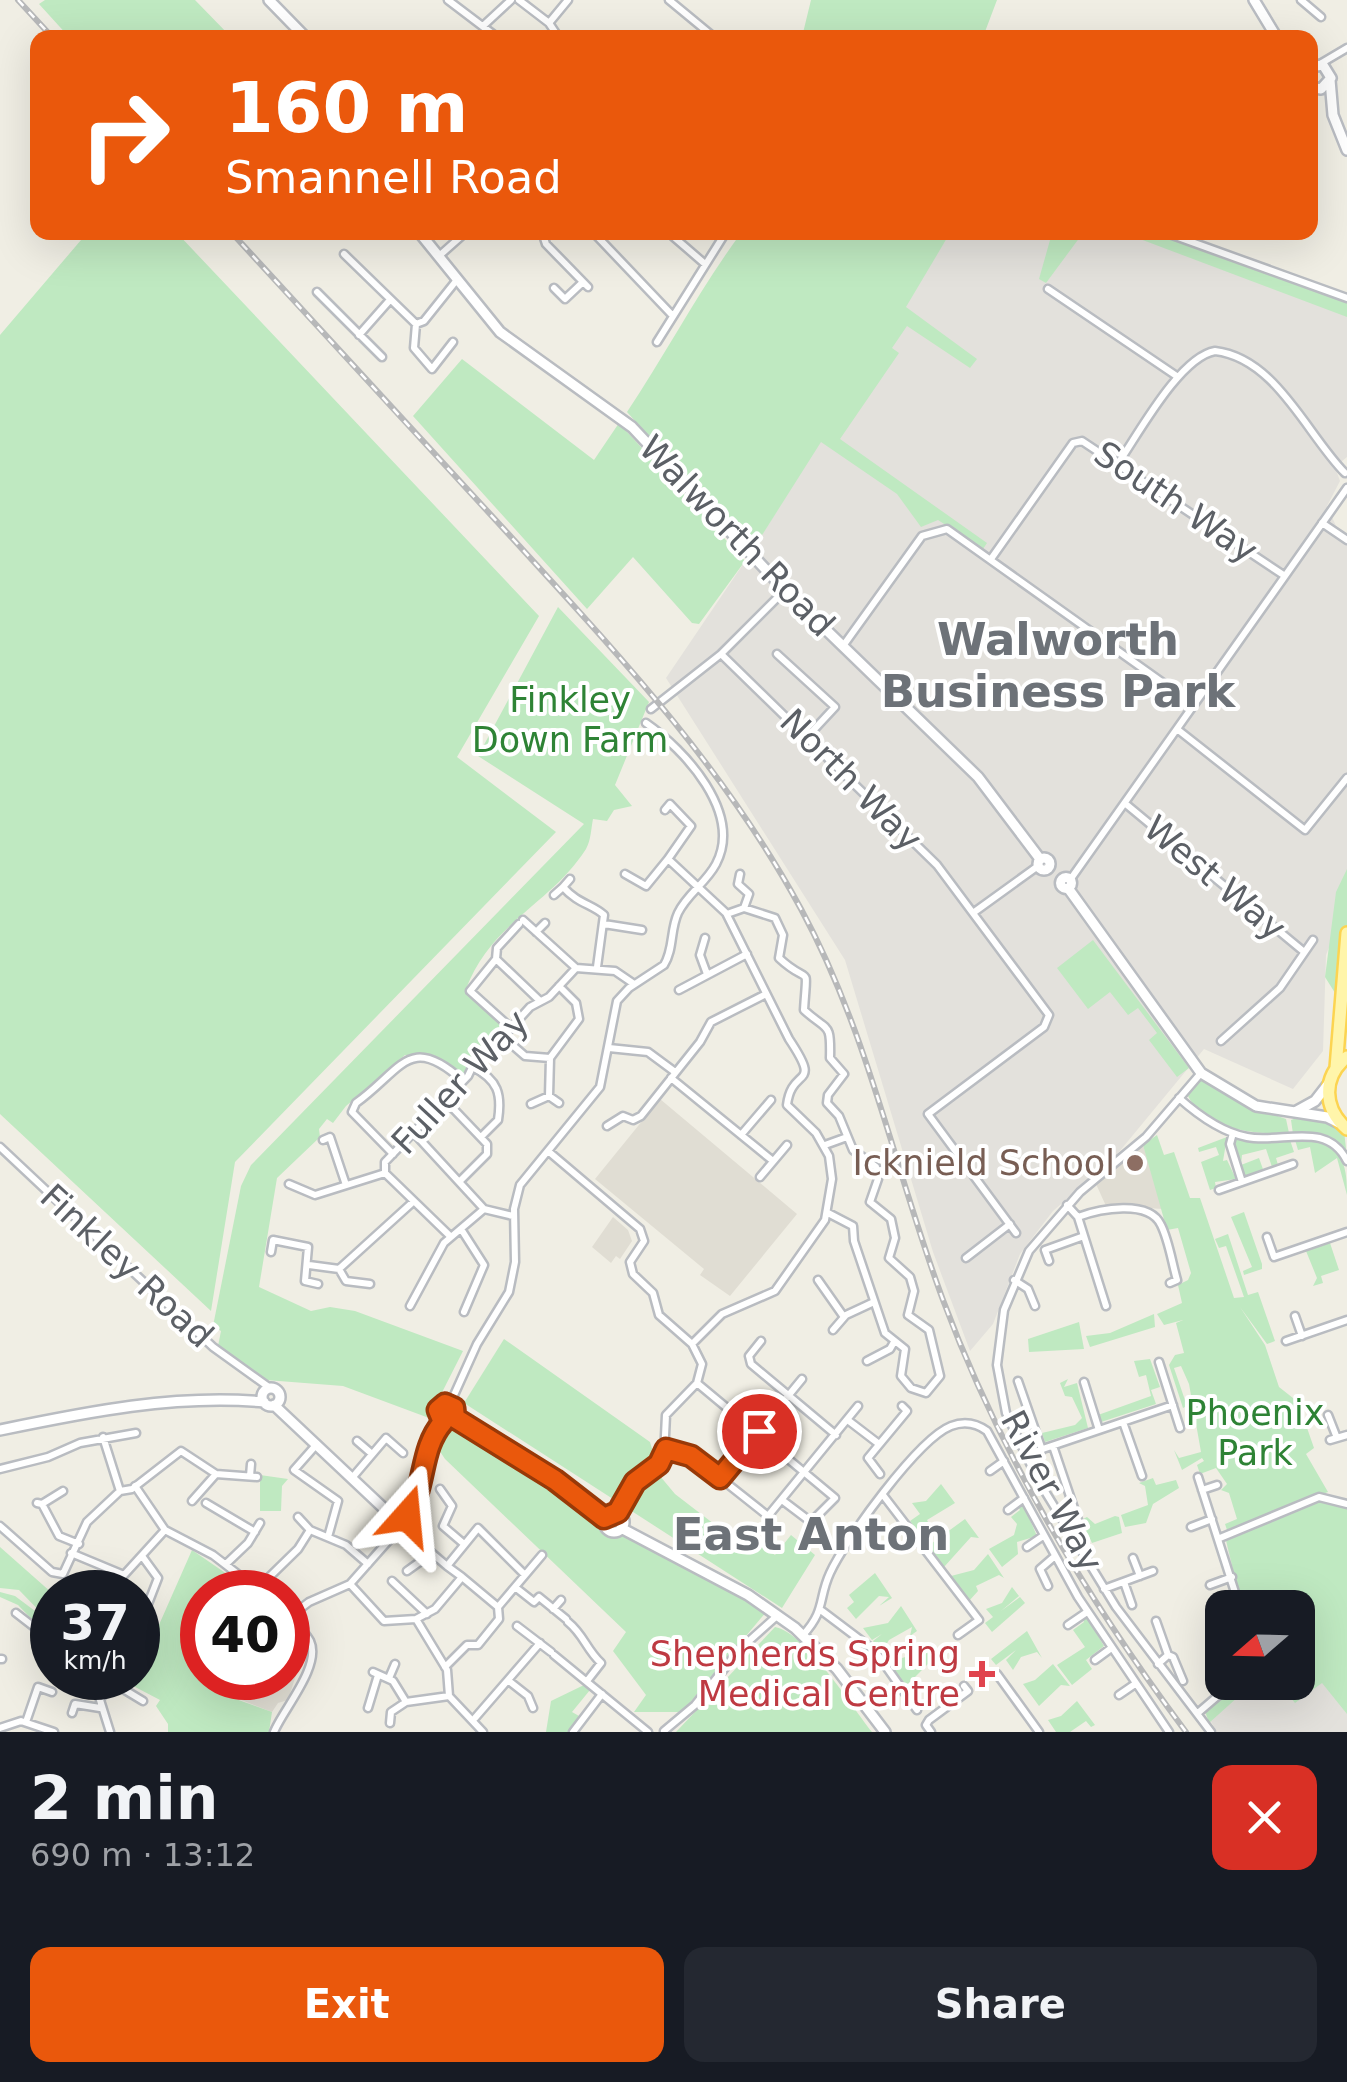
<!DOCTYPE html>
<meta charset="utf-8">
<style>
:root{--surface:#171b24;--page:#242831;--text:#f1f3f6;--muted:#9ea1a6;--accent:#ea580c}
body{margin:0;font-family:"DejaVu Sans",sans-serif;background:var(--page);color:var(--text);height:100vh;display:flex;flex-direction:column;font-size:38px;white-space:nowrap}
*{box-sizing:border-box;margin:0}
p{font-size:32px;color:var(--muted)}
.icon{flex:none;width:55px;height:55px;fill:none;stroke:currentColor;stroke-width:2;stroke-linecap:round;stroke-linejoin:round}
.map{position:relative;height:1732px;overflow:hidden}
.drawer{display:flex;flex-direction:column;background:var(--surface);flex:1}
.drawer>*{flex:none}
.guide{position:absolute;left:30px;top:30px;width:1288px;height:210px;border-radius:20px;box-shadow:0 10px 40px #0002;background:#ea580c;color:#fff;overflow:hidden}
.needle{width:65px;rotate:250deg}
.tools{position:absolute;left:1205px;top:1590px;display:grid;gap:20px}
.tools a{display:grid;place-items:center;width:110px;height:110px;border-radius:20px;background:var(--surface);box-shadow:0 10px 40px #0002;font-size:50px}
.speed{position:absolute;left:30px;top:1570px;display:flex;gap:20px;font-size:50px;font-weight:700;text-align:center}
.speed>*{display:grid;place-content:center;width:130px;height:130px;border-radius:50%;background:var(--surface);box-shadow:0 10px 40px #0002;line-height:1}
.speed small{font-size:25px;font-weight:400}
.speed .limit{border:15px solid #d22;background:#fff;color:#111}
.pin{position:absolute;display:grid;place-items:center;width:85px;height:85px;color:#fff;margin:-42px;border:5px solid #fff;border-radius:50%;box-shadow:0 2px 10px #0007}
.me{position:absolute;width:110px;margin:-55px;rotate:18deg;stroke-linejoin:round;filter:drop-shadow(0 0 8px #0008)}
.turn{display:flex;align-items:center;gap:35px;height:210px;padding:0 30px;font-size:45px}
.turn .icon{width:130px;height:130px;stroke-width:2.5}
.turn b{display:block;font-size:70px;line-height:85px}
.round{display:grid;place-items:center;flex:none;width:105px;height:105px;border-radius:20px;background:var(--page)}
.summary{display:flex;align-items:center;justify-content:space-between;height:170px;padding:0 30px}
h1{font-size:60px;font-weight:600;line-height:75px}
.primary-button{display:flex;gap:20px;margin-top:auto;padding:20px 30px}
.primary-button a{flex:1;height:115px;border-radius:20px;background:var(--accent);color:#fff;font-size:40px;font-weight:600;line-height:115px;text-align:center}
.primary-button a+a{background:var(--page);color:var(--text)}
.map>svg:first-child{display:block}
.industrial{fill:#e3e1dc}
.education{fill:#e0ddd3}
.green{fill:#bfe9c1}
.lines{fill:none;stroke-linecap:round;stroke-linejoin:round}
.minor-casing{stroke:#b9bcc1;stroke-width:11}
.tertiary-casing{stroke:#b9bcc1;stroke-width:14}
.secondary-casing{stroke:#babdc3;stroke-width:14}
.primary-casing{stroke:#fcd451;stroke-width:16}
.minor{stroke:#fff;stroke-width:6}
.tertiary{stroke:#fff;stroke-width:9}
.secondary{stroke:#fff;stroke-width:9}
.primary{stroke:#fff5aa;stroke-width:11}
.rail-casing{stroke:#b7b8b9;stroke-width:6}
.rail{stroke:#fff;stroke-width:2.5;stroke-dasharray:8;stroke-linecap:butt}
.route-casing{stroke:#983908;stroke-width:25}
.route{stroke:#ea580c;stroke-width:18}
.education-dot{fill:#8d6e63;stroke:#fff;stroke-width:4}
.health-dot{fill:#e0444e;stroke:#fff;stroke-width:4}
.labels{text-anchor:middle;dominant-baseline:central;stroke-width:8;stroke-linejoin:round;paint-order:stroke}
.street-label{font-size:35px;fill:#5c6066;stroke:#fff}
.park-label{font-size:35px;fill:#2e8335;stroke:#fff}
.education-label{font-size:35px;fill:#785e54;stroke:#fff;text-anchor:end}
.health-label{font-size:35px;fill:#be3a42;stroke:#fff;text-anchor:end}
.district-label{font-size:45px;font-weight:bold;fill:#6d7278;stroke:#fff}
</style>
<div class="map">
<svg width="1347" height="1732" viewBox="0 0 1347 1732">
<rect width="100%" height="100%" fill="#f0eee4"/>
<path class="industrial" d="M950 233H1124L1347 311V457L1335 467 1340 481 1327 506 1336 526 1347 533V901L1326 955 1323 1051 1293 1089 1204 1049 1114 1158 1053 1211 1020 1254 993 1324 970 1351 933 1252 845 960 666 678 752 551Z
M1347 1507V1732H1217L1205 1711 1239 1683 1298 1682V1608L1231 1567 1226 1540Z"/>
<path class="education" d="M660 1099 797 1214 730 1296 700 1275 704 1269 595 1179Z
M1143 1145 1164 1209 1106 1206 1096 1184Z
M613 1217 628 1230 632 1241 620 1259 616 1256 611 1263 592 1247Z
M288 1624 305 1647 288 1700 278 1703 272 1712 223 1693 210 1678H288Z"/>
<path class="green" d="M45 0H195L231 37H69L39 4Z
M811 0H997L983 37H802Z
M87 233H177L539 616 457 757 556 832 235 1162 211 1311 0 1114V335Z
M741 233H950L906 307 977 359 970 368 907 326 892 348 899 353 840 439 987 543 983 549 938 520 921 527 897 494 821 442 752 551 627 412C667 352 699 290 741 233Z
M1052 233H1083L1046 283 1039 279Z
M1124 233H1156L1347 301V317Z
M462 359 594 460 619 423 745 561 699 624 692 623 633 557 587 609 413 416Z
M558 607 649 702 615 785 632 806 614 810 607 821 593 819C591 829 591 840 586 849 550 905 491 922 466 989L504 1028C490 1045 474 1053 465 1073L460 1075 434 1055H405L346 1106 333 1123 327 1119 319 1129 320 1137 277 1178 259 1287 311 1311 330 1307 355 1311 463 1351 429 1418 343 1386 266 1380 218 1346 221 1331 213 1326 241 1186 251 1165 584 824 478 756Z
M1347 869V1012L1325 977 1336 892Z
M1093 940 1189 1068 1177 1077 1149 1040 1157 1033 1138 1008 1128 1015 1110 992 1088 1009 1057 968Z
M1199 1080H1208L1244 1104 1286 1119 1289 1133C1257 1135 1204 1130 1188 1096Z
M1299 1117 1323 1119 1344 1131 1347 1157 1326 1135 1293 1134 1291 1120Z
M1157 1135 1164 1155 1174 1152 1190 1198H1200L1234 1298 1244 1297 1226 1246 1219 1248 1215 1239 1228 1234 1248 1295 1258 1292 1275 1341 1267 1344 1240 1307 1265 1345 1279 1387 1298 1402 1314 1448 1306 1454 1328 1492 1227 1530 1225 1524 1237 1519 1229 1493 1221 1490 1227 1484 1216 1468 1200 1474 1197 1465 1204 1461 1202 1458 1182 1470 1174 1450 1179 1458 1201 1452 1189 1384 1181 1366 1174 1368 1187 1406 1183 1408 1169 1365 1175 1355 1184 1353 1176 1323 1183 1320 1164 1325 1157 1314 1182 1303 1178 1285 1188 1280 1191 1273 1178 1228 1167 1230 1143 1145Z
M1227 1137 1223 1161 1227 1160 1236 1179 1215 1182 1216 1188 1210 1190 1201 1162 1219 1155 1216 1147 1199 1152 1198 1148Z
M1237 1139 1290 1140 1294 1152 1276 1158 1278 1165 1272 1167 1266 1149 1242 1155 1241 1165 1259 1158 1264 1172 1246 1177 1242 1174 1232 1146Z
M1318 1139C1344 1154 1347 1166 1347 1195L1337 1158 1315 1173 1310 1147 1298 1150 1295 1140Z
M1244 1212 1262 1264V1269L1244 1275 1243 1271 1252 1267 1231 1217Z
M1330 1243 1339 1270 1321 1276 1323 1283 1313 1286 1317 1278 1306 1251Z
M1154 1314 1155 1327 1090 1347 1086 1336 1110 1333Z
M1079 1322 1084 1349 1029 1352 1028 1339Z
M504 1339 650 1442 660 1476 675 1494 740 1544 752 1538 775 1555 791 1535 815 1555 782 1608 464 1403Z
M1150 1359 1160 1387 1151 1390 1156 1404 1101 1422 1098 1415 1151 1396 1146 1375 1139 1377 1134 1361Z
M1068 1379 1064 1387 1077 1383 1088 1428 1045 1442 1042 1433 1075 1425 1082 1418 1072 1397 1065 1396 1060 1383Z
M452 1429C506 1453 572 1480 608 1529L621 1531 767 1611 682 1712H634L646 1695 613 1651 626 1632 445 1459 439 1450Z
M260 1475 288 1479 282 1486 281 1511H260Z
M1153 1478 1156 1485 1176 1480 1179 1488 1153 1504 1146 1523 1125 1527 1121 1515 1148 1505 1145 1486 1139 1483Z
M941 1484 955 1503 927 1520 929 1524 918 1532 910 1521 920 1514 912 1503 926 1501Z
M1328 1498 1347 1507V1714L1322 1683 1295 1703 1279 1683 1298 1682V1608L1242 1607 1226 1540 1301 1505Z
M1023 1504 1037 1536 1017 1542 1018 1554 1002 1567 989 1549 1014 1535 1017 1524 1011 1517 1020 1510 1017 1505Z
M1115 1516 1119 1517 1122 1533 1092 1543 1081 1520 1087 1517 1095 1524Z
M965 1519 979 1538 971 1537 944 1567 928 1546Z
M0 1547 52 1593V1630L48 1636 18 1605 0 1597V1592L15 1596 51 1623 19 1590 0 1588Z
M192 1550 253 1592H202V1678H222V1686L233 1692V1698L272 1712 269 1732H168V1724L156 1706 160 1700 118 1678H138V1648L147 1652Z
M988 1554 1004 1578 999 1575 976 1586 978 1591 969 1601 951 1576 974 1570Z
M875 1573 892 1598 879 1606 889 1597 879 1596 856 1619 847 1608 854 1602 849 1595Z
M1012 1587 1019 1596 1001 1611 1020 1597 1025 1603 992 1632 985 1623 993 1617 986 1609 1002 1603Z
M901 1606 917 1631 910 1636 912 1627 889 1640 881 1653 873 1641 882 1634 872 1640 863 1628 888 1623Z
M1081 1617H1087L1104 1646 1086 1660 1092 1669 1072 1685 1057 1665 1085 1647 1073 1630 1084 1622Z
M775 1627C805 1632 852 1707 872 1732H676Z
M1027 1631 1042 1658 1037 1652 1021 1657 1013 1670 1006 1660 1016 1650 996 1665 991 1659Z
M927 1642 943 1665 929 1663 906 1686 888 1662 909 1656Z
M1053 1664 1070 1686 1061 1685 1039 1706 1023 1684 1035 1680Z
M1239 1683H1265L1239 1696 1209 1723 1205 1711Z
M584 1685 590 1690 572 1712 579 1716 570 1732H546L551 1701Z
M1077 1701 1095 1725 1091 1727 1086 1721 1070 1732H1056L1048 1720 1061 1716Z"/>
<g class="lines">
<g class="minor-casing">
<path id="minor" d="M448 0 498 38
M519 0 549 23 559 38
M669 0 715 38
M1301 0 1321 17
M549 23 568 0
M483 26 511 0
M1320 64 1347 48
M542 232 546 244 588 287
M593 232 673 316
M668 232 705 264
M1164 232 1347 298
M344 254 416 324 424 321 456 281
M439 256 466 232
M554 288 565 299 583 282
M1048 289 1178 377
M317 292 382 357
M416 324 414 348 432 369 453 342
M359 335 389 301
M657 342 726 232
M1119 462C1139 433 1180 357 1215 351 1276 358 1307 435 1345 473
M1322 523 1347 540
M991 559 1073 443 1082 441 1285 576 1070 880
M1285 576 1347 488
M843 646 922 536 947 529 1194 705
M721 654 937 865 1049 1015 1044 1027 928 1114 1016 1233
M777 654 835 707 808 736
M651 709 721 654 785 590
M1177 729 1305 830 1347 778
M1127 805 1303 951
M665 810 670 804 691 826 668 859 726 913 789 1039C823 1090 792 1065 787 1105L816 1133 829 1156 832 1179 825 1220 775 1291 722 1314 692 1344
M625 874 646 886 668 859
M740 874 738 884 749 894 744 908
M570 879 563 887C578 904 592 904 604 915L597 967
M554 895 563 887
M973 913 1038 866
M727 914 744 908 775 918 783 935 779 958C811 988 807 959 804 1010 828 1032 831 1021 830 1058L844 1074 828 1095 827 1103 839 1116 853 1150 876 1167 878 1179 870 1202 891 1219 895 1238 889 1258 910 1277 914 1291 908 1315 929 1330 940 1376 926 1393 911 1388 901 1376 905 1349 885 1333 854 1241 853 1226 828 1213
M523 920 576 968
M604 924 642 930
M536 932 545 923
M705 938 700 955 707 974
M496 959 497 948 519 924
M679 990 747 954
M511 1028 470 991 496 959 540 1001
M503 1037 525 1056 550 1058 579 1019 576 1003 559 986
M1221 1041 1280 988 1313 940
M609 1048 648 1052 675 1072
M473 1067C498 1080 502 1094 498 1120L483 1135
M1201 1073 1146 1137 1080 1192 1029 1251 1004 1310 997 1365 1006 1413 1038 1480 1116 1607 1211 1732
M671 1078 773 1161
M549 1096 550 1058
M1179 1098C1198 1115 1221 1132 1247 1137 1282 1144 1327 1120 1347 1161
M445 1100 487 1144V1154L461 1180
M531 1104 549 1096 559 1103
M607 1126 623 1116 633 1120 641 1116 700 1042 711 1022 766 994
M414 1133 484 1209
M1233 1133 1230 1144 1242 1182
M741 1135 771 1100
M323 1140 330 1137 346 1185
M825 1145 847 1137
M0 1147 213 1347 270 1388
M548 1151 640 1229 644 1241 630 1262 633 1274 653 1293 659 1315 692 1344 702 1364 697 1383 666 1415 664 1456 635 1483 617 1513
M393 1154 352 1112 356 1103C402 1070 409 1032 463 1081
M385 1173V1162L468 1076 477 1057 492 1049 530 1007 549 997 576 968 615 971 634 984
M385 1173 451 1237
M760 1177 787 1145
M289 1184 315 1195 385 1173
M1219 1190 1293 1164
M1067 1205 1078 1217 1106 1306
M484 1209 513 1216
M1078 1217C1099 1209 1149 1199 1161 1225 1169 1241 1172 1263 1177 1280L1170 1283
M461 1229 484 1265 464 1312
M1267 1237 1274 1257 1347 1232
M271 1252 273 1240 308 1247 305 1281 318 1284
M966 1258 1010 1224
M1049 1261 1045 1250 1084 1236
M309 1265 339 1269 346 1281 370 1284
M339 1269 414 1201
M818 1280 844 1317
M1014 1280 1028 1289 1035 1306
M410 1306 444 1243 484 1209
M1295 1316 1302 1336
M833 1330 846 1315 874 1302
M761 1341 749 1356 751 1364 836 1435
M1286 1341 1347 1320
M867 1361 890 1349 894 1342
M1159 1362 1180 1428
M1018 1381 1042 1450
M1084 1382 1099 1430
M697 1383 835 1498 811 1522 782 1500
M450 1404 477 1344 509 1292 515 1262 514 1209 520 1185 600 1087 617 1001 629 988 664 965C674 949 670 930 678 913 687 894 706 883 716 864 743 813 685 750 646 723
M1328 1415 1337 1438
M849 1421 879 1444
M1123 1422 1142 1476
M1330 1440 1347 1435
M357 1441 372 1454
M317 1444 294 1470 338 1501 328 1537
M1053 1446 1079 1523
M666 1449 691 1455 768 1516 858 1406
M1025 1455 1173 1405
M0 1469 48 1457 80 1443 136 1433
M990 1471 1004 1461
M880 1474 868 1458 907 1411 902 1406
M250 1476 251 1464
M1198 1477 1240 1608
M352 1478 386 1438 403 1453
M720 1479 802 1379
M135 1486 165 1530
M440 1489 452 1506 443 1526 464 1544
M1202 1490 1217 1485
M120 1491 132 1489 181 1451 216 1474 257 1477
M883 1495 979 1620 958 1635
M192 1501 216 1474
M37 1503 42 1504 59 1536 79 1544
M206 1503 255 1532
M42 1504 63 1491
M1008 1510 1024 1498
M298 1517 310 1530
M0 1526 52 1572 63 1574 87 1522 120 1491 103 1437
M1191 1527 1212 1519
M165 1530 213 1555 261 1592
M413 1537 447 1566
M1220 1538 1319 1497 1347 1504
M1027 1547 1043 1536
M71 1553 124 1575
M1133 1558 1140 1576
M226 1564 248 1543 260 1523
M407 1571 432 1553
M462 1577 498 1607
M392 1581 427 1614
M1124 1582 1132 1605
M350 1584 384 1621 416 1619 447 1670 449 1696
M1210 1585 1232 1577
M1048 1586 1040 1569 1055 1556
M515 1587 534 1602 539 1597 566 1619
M257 1589 298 1549 310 1530 346 1545 368 1564
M1104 1589 1153 1571
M114 1592 124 1575 165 1530
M498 1607 542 1555
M553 1609 561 1600
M822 1611 875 1651 917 1710
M138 1612 146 1609 158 1578 142 1556
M16 1613 52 1641
M416 1619 435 1609 462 1577 447 1566 478 1528 525 1575
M1156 1621 1168 1655
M568 1622C584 1635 586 1649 601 1663L587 1681
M1068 1625 1087 1612
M517 1626 551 1652
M803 1635C826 1610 818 1599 830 1573 845 1540 918 1439 951 1426 964 1421 976 1423 987 1431L1078 1597 1169 1732
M554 1655 648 1732
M0 1659H2
M1095 1660 1110 1649
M1158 1664 1168 1655 1173 1657 1183 1681
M445 1667 467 1645H478L499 1619 498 1607
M373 1672 393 1681 406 1702
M997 1674 1039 1732
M105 1678 143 1701
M389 1678 395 1664
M509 1681 528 1696 533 1708
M1119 1695 1135 1684
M449 1696 483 1732
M368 1708 378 1675
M1199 1712 1234 1682
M72 1713 75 1704 100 1708
M475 1718 540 1643
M26 1722 38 1687 52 1692
M390 1723 391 1712 406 1702 449 1696
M0 1728 21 1721 54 1732
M664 1731 695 1705 740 1649 778 1615
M110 1732 100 1700 113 1678
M274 1732C282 1711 322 1666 310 1641 305 1632 297 1625 292 1615L309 1602 350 1584 397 1531
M573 1732 602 1694
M931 1732 926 1725 929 1720 968 1691 964 1686"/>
</g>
<g class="tertiary-casing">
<path id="tertiary" d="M269 0 306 38
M419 232 500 332 632 427 785 590 978 777 1040 859
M1038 864a6 6 0 1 1 12 0a6 6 0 1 1-12 0Z
M1060.5 883a5.5 5.5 0 1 1 11 0a5.5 5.5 0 1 1-11 0Z
M1068 888 1201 1073 1256 1106 1327 1117 1339 1123
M1295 1112 1315 1101 1329 1083
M262 1397a9 9 0 1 1 18 0a9 9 0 1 1-18 0Z
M438 1413a9 9 0 1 1 18 0a9 9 0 1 1-18 0Z
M274 1405 394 1518
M455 1418 555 1480 604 1518
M0 1430C87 1412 175 1394 264 1402
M604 1522a10 10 0 1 1 20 0a10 10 0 1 1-20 0Z
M393 1523a9 9 0 1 1 18 0a9 9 0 1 1-18 0Z
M407 1516C427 1485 419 1450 443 1422
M621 1528 748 1595 795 1628 837 1669 885 1732"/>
</g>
<g class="secondary-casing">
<path id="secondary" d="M1254 0 1277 38
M1310 67 1323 65 1331 78 1321 89 1310 87
M1330 80 1333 115 1347 150"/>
</g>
<g class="primary-casing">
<path id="primary" d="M1347 1057C1322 1077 1323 1108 1347 1129
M1336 1068 1347 933"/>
</g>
<use href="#minor" class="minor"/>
<use href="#tertiary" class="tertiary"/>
<use href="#secondary" class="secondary"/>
<use href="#primary" class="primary"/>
<g class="rail-casing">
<path id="rail" d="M18 0 53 38
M231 232C325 335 419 437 513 539 619 655 726 770 801 909 869 1035 894 1168 943 1300 1001 1456 1087 1599 1186 1732"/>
</g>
<use href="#rail" class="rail"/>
</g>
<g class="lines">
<g class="route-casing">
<path id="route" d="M407 1516C427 1485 419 1450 443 1422L438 1410 445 1404 454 1408 455 1418 555 1480 604 1518 618 1512 635 1482 659 1464 666 1449 691 1456 720 1478 759 1431"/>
</g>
<use href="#route" class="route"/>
</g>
<circle class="education-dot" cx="1135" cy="1163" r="10"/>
<path class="health-dot" d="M977 1659h10v10h10v10h-10v10h-10v-10h-10v-10h10z"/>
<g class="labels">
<g class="street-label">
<text transform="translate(1176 502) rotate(34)">South Way</text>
<text transform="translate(737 536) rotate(46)">Walworth Road</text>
<text transform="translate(851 780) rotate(45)">North Way</text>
<text transform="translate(1215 878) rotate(40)">West Way</text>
<text transform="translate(460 1082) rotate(-47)">Fuller Way</text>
<text transform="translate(127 1266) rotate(43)">Finkley Road</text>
<text transform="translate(1052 1491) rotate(62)">River Way</text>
</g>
<g class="park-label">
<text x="570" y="700">Finkley<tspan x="570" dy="40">Down Farm</tspan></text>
<text x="1255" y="1413">Phoenix<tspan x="1255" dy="40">Park</tspan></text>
</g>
<g class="education-label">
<text x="1115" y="1163">Icknield School</text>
</g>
<g class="health-label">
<text x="960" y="1654">Shepherds Spring<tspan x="960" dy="40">Medical Centre</tspan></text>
</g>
<g class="district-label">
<text x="1058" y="639">Walworth<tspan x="1058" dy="52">Business Park</tspan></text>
<text x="811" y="1534">East Anton</text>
</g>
</g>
</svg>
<div class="tools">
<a><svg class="needle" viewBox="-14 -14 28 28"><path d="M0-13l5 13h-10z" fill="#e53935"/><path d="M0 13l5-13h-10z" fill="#9ea1a6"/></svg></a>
</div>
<div class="speed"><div>37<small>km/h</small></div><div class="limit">40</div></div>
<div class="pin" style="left:759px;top:1431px;background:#d93025"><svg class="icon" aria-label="arrive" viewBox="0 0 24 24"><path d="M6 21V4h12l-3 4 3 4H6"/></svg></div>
<svg class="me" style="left:407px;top:1516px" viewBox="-20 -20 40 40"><path d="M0-17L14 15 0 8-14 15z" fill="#ea580c" stroke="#fff" stroke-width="4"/></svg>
<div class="guide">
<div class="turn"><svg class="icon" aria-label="right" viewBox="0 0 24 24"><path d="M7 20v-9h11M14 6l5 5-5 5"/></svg><div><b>160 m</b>Smannell Road</div></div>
</div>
</div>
<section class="drawer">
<div class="summary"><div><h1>2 min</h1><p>690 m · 13:12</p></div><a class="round" style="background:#d93025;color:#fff"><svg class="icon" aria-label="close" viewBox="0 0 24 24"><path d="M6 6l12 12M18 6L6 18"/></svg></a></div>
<div class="primary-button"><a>Exit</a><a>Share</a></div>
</section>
